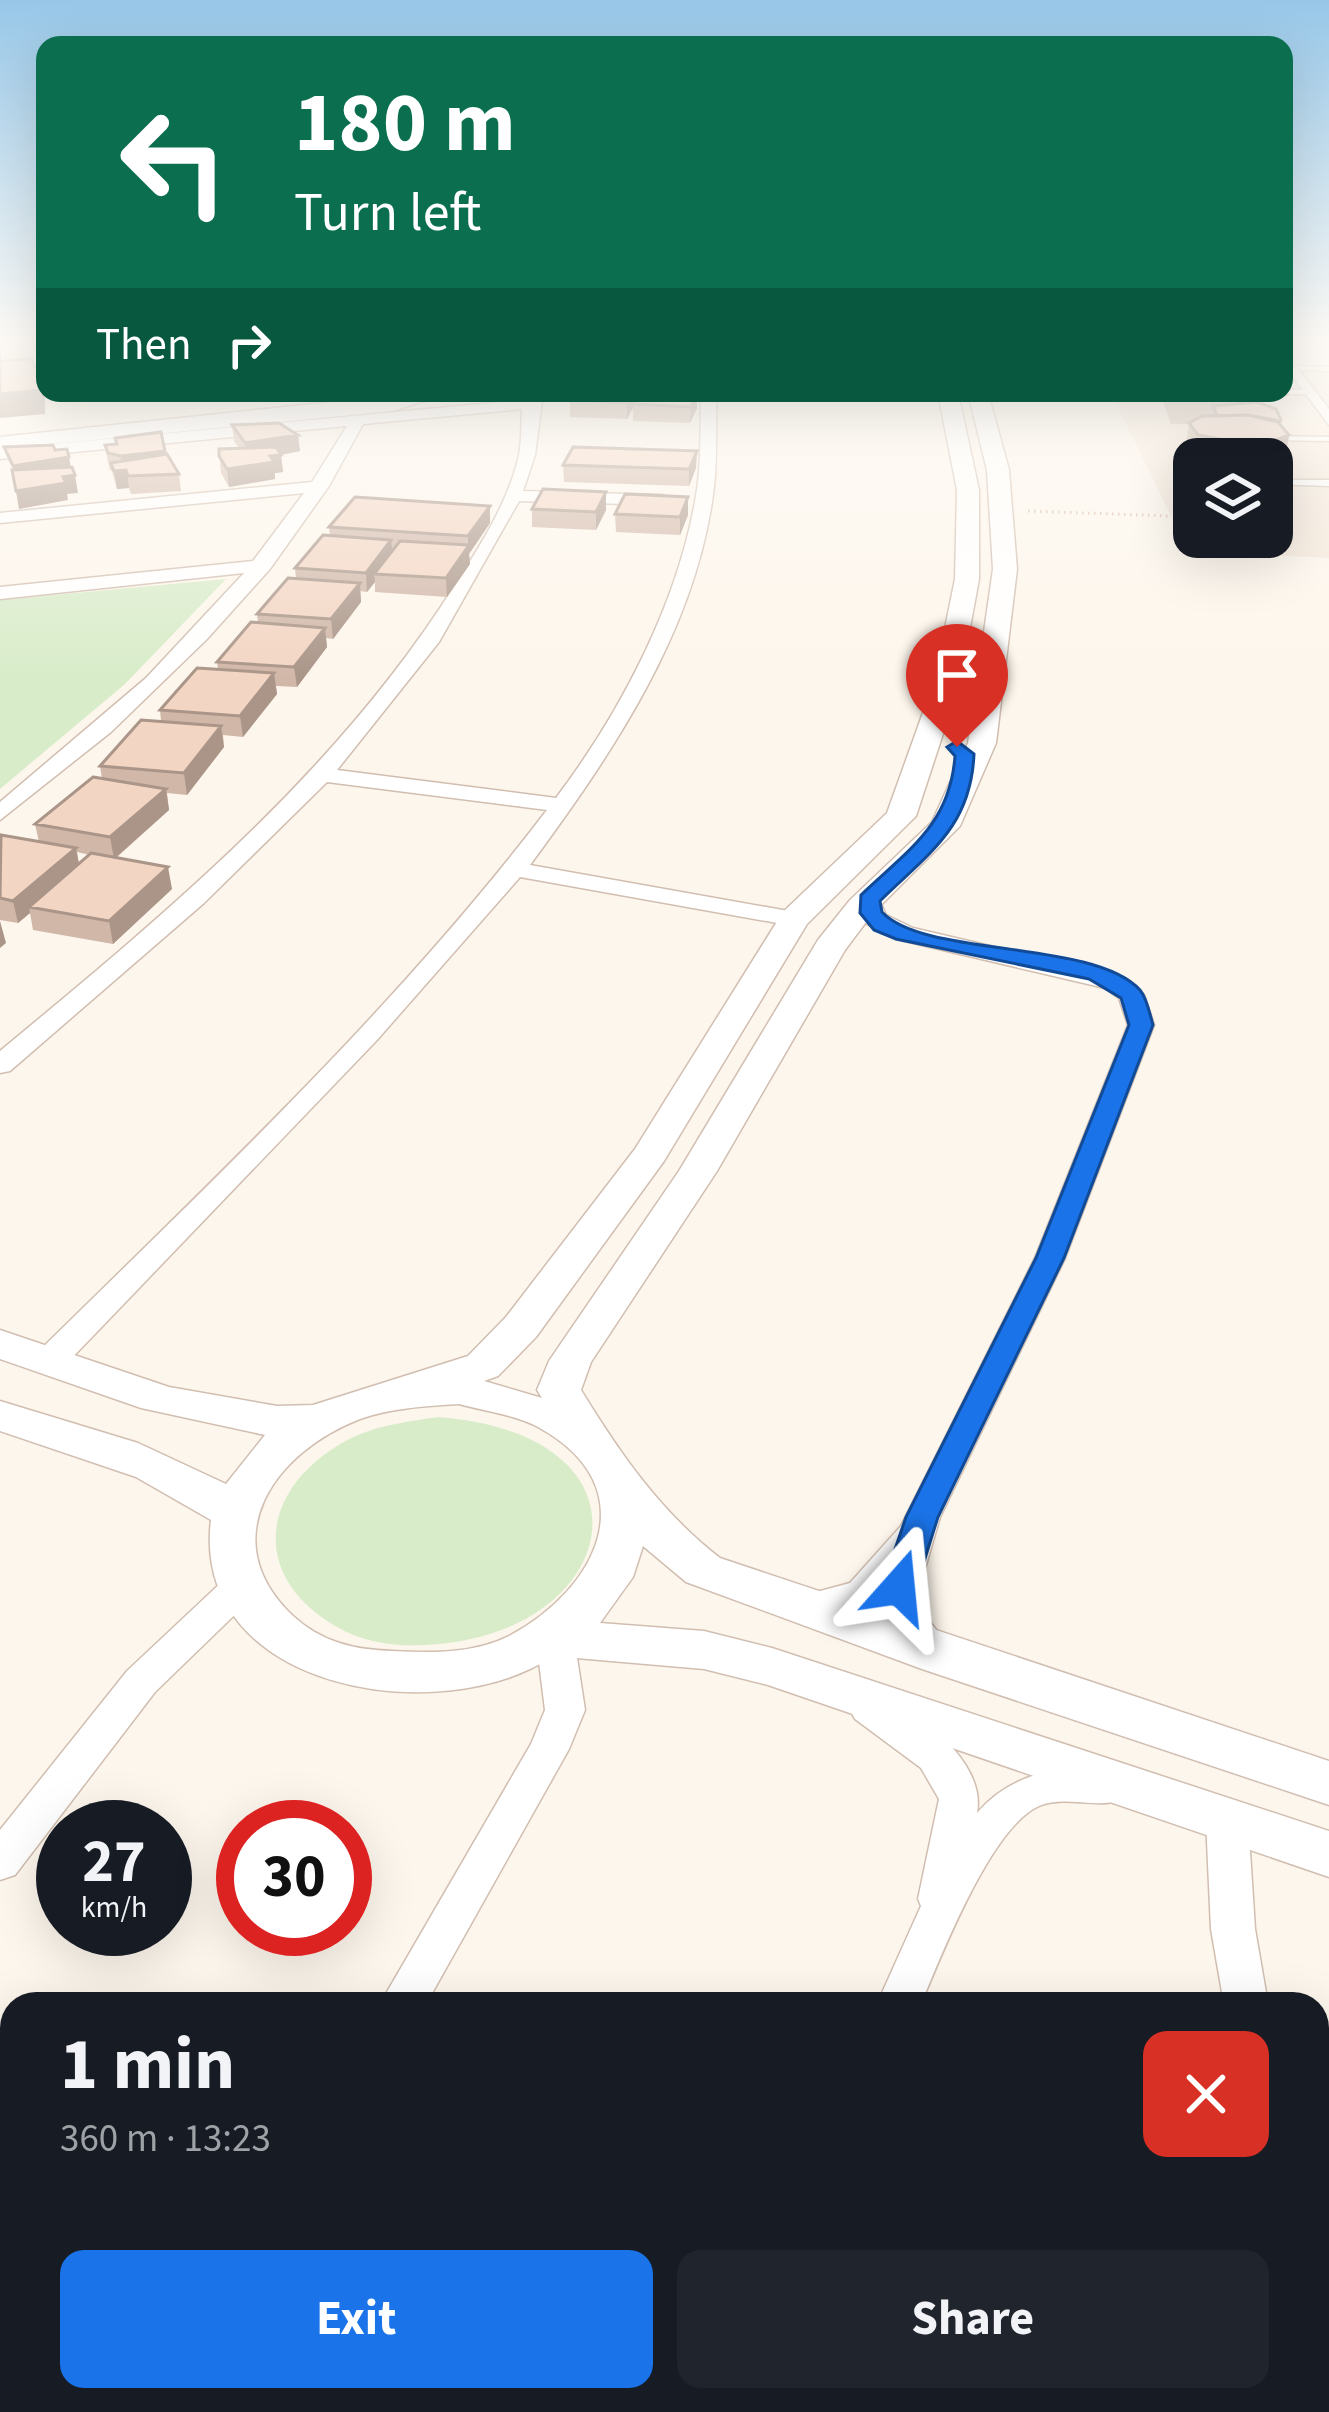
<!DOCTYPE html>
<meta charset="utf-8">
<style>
:root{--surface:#171b24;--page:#20242c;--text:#f1f3f6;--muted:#9ea1a6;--accent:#1a73e8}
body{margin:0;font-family:"Source Sans 3",sans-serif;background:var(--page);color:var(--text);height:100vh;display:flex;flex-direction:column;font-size:45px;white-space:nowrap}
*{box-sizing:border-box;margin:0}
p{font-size:39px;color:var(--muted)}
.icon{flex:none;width:66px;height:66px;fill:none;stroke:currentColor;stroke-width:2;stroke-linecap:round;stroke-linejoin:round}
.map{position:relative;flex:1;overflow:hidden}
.drawer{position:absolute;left:0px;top:1992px;width:1329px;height:420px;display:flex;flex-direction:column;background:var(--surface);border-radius:36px 36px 0 0;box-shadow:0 12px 48px #0002}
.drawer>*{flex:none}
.banner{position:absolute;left:36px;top:36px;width:1257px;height:366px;border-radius:24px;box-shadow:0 12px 48px #0002;background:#0b6e4f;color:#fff;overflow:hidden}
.fabs{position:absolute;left:1173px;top:438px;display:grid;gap:24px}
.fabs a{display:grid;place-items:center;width:120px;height:120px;border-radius:24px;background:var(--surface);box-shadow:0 12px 48px #0002;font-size:60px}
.speed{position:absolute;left:36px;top:1800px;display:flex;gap:24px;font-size:60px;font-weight:700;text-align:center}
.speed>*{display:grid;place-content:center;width:156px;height:156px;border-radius:50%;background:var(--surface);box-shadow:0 12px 48px #0002;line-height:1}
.speed small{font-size:30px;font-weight:400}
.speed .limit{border:18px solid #d22;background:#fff;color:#111}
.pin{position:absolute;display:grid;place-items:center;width:102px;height:102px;color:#fff;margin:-123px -51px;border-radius:50% 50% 50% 0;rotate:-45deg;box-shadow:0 0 12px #0007}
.pin .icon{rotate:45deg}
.me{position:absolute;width:132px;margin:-66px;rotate:18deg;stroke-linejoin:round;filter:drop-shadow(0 0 9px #0008)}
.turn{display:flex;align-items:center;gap:42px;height:252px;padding:0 60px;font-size:54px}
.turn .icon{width:156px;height:156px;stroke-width:2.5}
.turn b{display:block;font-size:84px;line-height:102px}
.then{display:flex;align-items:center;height:114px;padding:0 60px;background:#0003;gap:24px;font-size:45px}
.round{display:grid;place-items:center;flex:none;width:126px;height:126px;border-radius:24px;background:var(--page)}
.overview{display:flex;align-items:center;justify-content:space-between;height:204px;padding:0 60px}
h1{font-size:72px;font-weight:700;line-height:90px}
.cta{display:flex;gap:24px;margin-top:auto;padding:24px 60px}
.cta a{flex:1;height:138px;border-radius:24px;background:var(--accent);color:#fff;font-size:48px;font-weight:700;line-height:138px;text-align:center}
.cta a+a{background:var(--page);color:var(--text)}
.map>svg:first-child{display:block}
.residential{fill:#f5e8da;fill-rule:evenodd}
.green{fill:#d8ecc9}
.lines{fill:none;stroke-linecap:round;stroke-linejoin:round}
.service-casing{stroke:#d1beb0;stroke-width:3}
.minor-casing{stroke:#d1beb0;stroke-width:3}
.tertiary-casing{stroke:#d1beb0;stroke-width:3}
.path{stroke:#d9b8a5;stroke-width:3;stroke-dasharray:1.5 4.5;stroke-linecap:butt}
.service{fill:#fff;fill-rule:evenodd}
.minor{fill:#fff;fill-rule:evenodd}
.tertiary{fill:#fff;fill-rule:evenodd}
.wall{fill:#d1b7a8;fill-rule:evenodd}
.shaded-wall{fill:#aa9588}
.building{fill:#f3d5c3;stroke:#aa9588;stroke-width:3}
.route{fill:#1a73e8;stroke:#114b97;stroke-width:3}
</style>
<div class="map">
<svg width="1329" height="2412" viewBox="0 0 1329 2412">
<rect width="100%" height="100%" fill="#fdf6ec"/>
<path class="residential" d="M1284 343H1329V558L1188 551 1111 393H1284ZM1194 459H1272V537H1194Z"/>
<path class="green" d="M226 579 125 684 0 789V600Z
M438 1417C669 1435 621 1637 425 1645 395 1647 362 1642 337 1627 251 1578 258 1492 342 1443 371 1426 405 1422 438 1417Z"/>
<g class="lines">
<g class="service-casing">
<path id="service" d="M1293 366 1329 367V371L1290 370Z
M1284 390H1310L1314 392 1310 394H1281Z
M1272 436 1329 437V441L1269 440 1268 438Z
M1272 480H1329V486L1272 484Z"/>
</g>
<g class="minor-casing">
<path id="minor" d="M1284 351 1329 409V425L1284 365Z
M527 393H543L535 455 523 491 663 495 671 500 663 505 519 501 439 642 337 770 556 798C621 712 678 603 696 496 702 462 700 426 701 393H717C715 426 718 462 713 495 694 634 611 755 530 865L794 912 806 919 794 926 520 877 377 1040 93 1336 62 1368H38L34 1360 38 1352C214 1179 397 1007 547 810L327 782 204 903 10 1071 0 1073V1051C169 911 337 772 455 585 480 546 509 501 519 455 522 440 521 424 522 409L363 424 329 486 270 569 207 639 111 732 0 820V802L146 678 244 573 0 599V587L253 561 304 493 0 523V513L312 482 347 426 0 459V449L524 400Z
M868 893 877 895 886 915 913 928 1123 977 1144 995 1154 1025 1065 1258 940 1517 915 1603 949 1646 943 1656C910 1667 886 1628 878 1600L811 1621 798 1617 792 1607 798 1597 850 1583 901 1526 1035 1258 1128 1025 1119 998 1105 988 896 939 867 924 856 900Z
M239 1574 252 1578 258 1588 252 1598 155 1692 15 1875 0 1880V1830L127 1671 226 1578Z
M555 1624 568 1628 574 1638 585 1710 569 1749 426 2004H380L531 1744 545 1710 536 1638 542 1628Z
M869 1693C913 1707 987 1760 977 1813 1012 1772 1070 1759 1121 1776L1127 1788 1121 1800C1095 1809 1064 1795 1039 1806 991 1827 941 1956 921 2004H877L921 1906 918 1899 939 1799 921 1768 855 1719 849 1708 855 1697Z
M1227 1803 1242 1808 1248 1820 1255 1929 1268 2004H1224L1211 1929 1206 1820 1212 1808Z
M1317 2032 1329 2036V2078L1317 2074Z
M1317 2242 1329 2247V2335L1317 2330Z
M175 2400H228L223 2412H170Z
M747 2400H799L796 2412H744Z"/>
</g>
<g class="tertiary-casing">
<path id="tertiary" d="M416 393H450L392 411 0 449V437Z
M938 393H958L979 490V579L960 682 916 816 807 924 664 1161 536 1337 498 1376 484 1381 542 1398 537 1390 549 1361 679 1171 818 940 850 900 932 822 968 743 993 569 987 470 968 393H988L1009 470 1017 569 996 743 960 826 872 914 845 950 717 1171 591 1362 581 1390C619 1452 660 1512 720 1558L1329 1761V1805L922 1669 686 1582 643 1546 633 1577 600 1623 704 1631 772 1648 1329 1831V1877L768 1685 704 1669 553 1656C442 1731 190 1691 211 1520L136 1477 0 1431V1401L138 1443 226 1484 265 1435 141 1408 0 1359V1330L169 1387 277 1406 313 1405 468 1356 506 1317 635 1149 783 912 887 813 934 682 955 579 957 490ZM459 1404C484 1411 516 1415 538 1427 648 1487 598 1589 509 1636 473 1654 432 1653 393 1651 354 1650 321 1642 292 1615 213 1539 274 1452 360 1419 391 1408 426 1406 459 1404Z"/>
</g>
<path class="path" d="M1028 511 1169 516"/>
<use href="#service" class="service"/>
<use href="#minor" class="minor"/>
<use href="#tertiary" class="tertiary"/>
</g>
<path class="wall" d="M697 393V408L690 423 633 421V408L627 419 570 417V400L635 401Z
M1160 393H1249L1247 403 1281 420V425L1289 435 1277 503 1272 506V459H1194V505L1188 503 1179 491 1189 424H1171Z
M232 425 298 435 300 451 281 455 283 472 275 473V479L229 487 221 473 219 449 239 448 234 441Z
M115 438 166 454 179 474 181 491 131 494 129 488 117 489 112 471 110 470 108 462 105 445 116 444Z
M697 451 696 468 689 486 564 482 563 465Z
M606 492V510L596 530 532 527V509Z
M688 497V515L680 535 616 532 615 514Z
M490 506V523L469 554 470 564 447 597 375 592V582L367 592 360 591 361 602 333 639 326 638 327 647 297 687 276 686 277 694 243 737 223 735 224 747 187 795 167 793 169 810 116 858 172 889 113 944 33 930 30 913 18 923 0 920V835L39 842 35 824 102 779 100 766 161 721 160 710 218 669 217 662 258 623 257 614 296 579 295 568 330 536 329 527ZM77 852 90 855 79 864Z"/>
<path class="shaded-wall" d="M41 364 45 390V414L0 418V368Z
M632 393H635V404L627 419V403Z
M697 393V408L690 423 691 407Z
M1281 420 1278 439 1289 435 1277 503 1272 506V459H1270L1273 441 1268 427Z
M298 435 300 451 281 455 283 472 275 473V479L229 487 227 469 247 460 245 443Z
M165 451 168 468 127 472 129 488 117 489 114 471 123 470 121 456Z
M697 451 696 468 689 486V469Z
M69 457 72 474 16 484 13 466Z
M75 475 78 493 67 494 68 500 19 509 16 491 63 477Z
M606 492V510L596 530V512Z
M688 497V515L680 535V517Z
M490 506V523L469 554 470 564 447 597 446 578 468 546V536Z
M391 540 393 558 374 574 375 582 367 592 366 573Z
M360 583 361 602 333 639 331 619Z
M325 628 327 647 297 687 294 667Z
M274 673 277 694 243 737 240 716Z
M221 726 224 747 187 795 184 773Z
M166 789 169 810 114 859 110 837Z
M76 848 80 870 29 907 30 913 18 923 13 901Z
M168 867 172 889 113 944 109 921Z
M0 921 6 943 0 948Z"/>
<path class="building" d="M34 343 41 364 34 365 32 359 0 361V346Z
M32 359 34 367 41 366V390L0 394V361Z
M574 393H632L627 403 570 400Z
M639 393H697L691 407 633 404Z
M1257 402 1276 409 1281 420 1278 422 1248 415 1217 416 1213 406Z
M1248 415 1276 420 1289 435 1273 441H1230L1198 435 1189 423 1202 416Z
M279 423 298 435 245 443 232 425Z
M161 432 165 451 121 456 108 453 105 445 117 444 115 438Z
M53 445 55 450 67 449 69 457 13 466 4 447Z
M276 447 281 455 270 456 274 462 227 469 219 456V449Z
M573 447 697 451 689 469 563 465Z
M167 454 179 474 128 476 126 470 114 471 111 463Z
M72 467 75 475 63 477 66 483 16 491 12 470Z
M543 489 606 492 596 512 532 509Z
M625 494 688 497 680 517 615 514Z
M355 497 490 506 468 536 329 527Z
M323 535 391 540 366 573 295 568Z
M400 541 469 545 446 578 374 574Z
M288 578 360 583 331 619 257 614Z
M251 622 325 628 294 667 217 662Z
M197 668 274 673 240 716 160 710Z
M141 720 221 726 184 773 100 766Z
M93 777 166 789 110 837 35 824Z
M1 835 76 848 13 901 0 898Z
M91 853 168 867 109 921 29 907Z"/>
<linearGradient id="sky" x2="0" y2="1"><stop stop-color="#97c7e8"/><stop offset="0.5" stop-color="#fefbf6"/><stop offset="1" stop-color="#fefbf6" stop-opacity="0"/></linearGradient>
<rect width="1329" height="680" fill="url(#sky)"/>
<path class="route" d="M957 741 974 754C971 827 929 853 880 901L882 912C925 958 1093 939 1140 990 1147 998 1150 1015 1153 1025L1064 1258 938 1517 916 1587 899 1599 882 1587 906 1517 1036 1258 1129 1025 1121 998 1089 979 896 939 874 930 860 913 861 895C908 850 950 825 955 756L947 747Z"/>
</svg>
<div class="fabs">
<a><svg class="icon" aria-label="layers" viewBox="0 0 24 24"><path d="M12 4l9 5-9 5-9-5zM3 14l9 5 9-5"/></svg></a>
</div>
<div class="speed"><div>27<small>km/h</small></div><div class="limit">30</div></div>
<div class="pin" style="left:957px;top:747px;background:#d93025"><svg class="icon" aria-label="arrive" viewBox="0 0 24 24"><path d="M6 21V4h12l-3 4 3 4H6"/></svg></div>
<svg class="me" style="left:899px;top:1587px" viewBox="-20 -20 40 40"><path d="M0-17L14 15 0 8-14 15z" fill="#1a73e8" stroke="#fff" stroke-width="4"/></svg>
<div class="banner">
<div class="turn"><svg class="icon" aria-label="left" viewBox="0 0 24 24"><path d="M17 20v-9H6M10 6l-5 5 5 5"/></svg><div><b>180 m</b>Turn left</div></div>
<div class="then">Then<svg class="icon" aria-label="right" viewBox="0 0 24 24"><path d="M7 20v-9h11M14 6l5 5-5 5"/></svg></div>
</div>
<section class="drawer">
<div class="overview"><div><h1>1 min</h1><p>360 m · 13:23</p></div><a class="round" style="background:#d93025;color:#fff"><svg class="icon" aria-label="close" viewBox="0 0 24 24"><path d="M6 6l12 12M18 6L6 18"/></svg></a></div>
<div class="cta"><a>Exit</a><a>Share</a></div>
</section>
</div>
